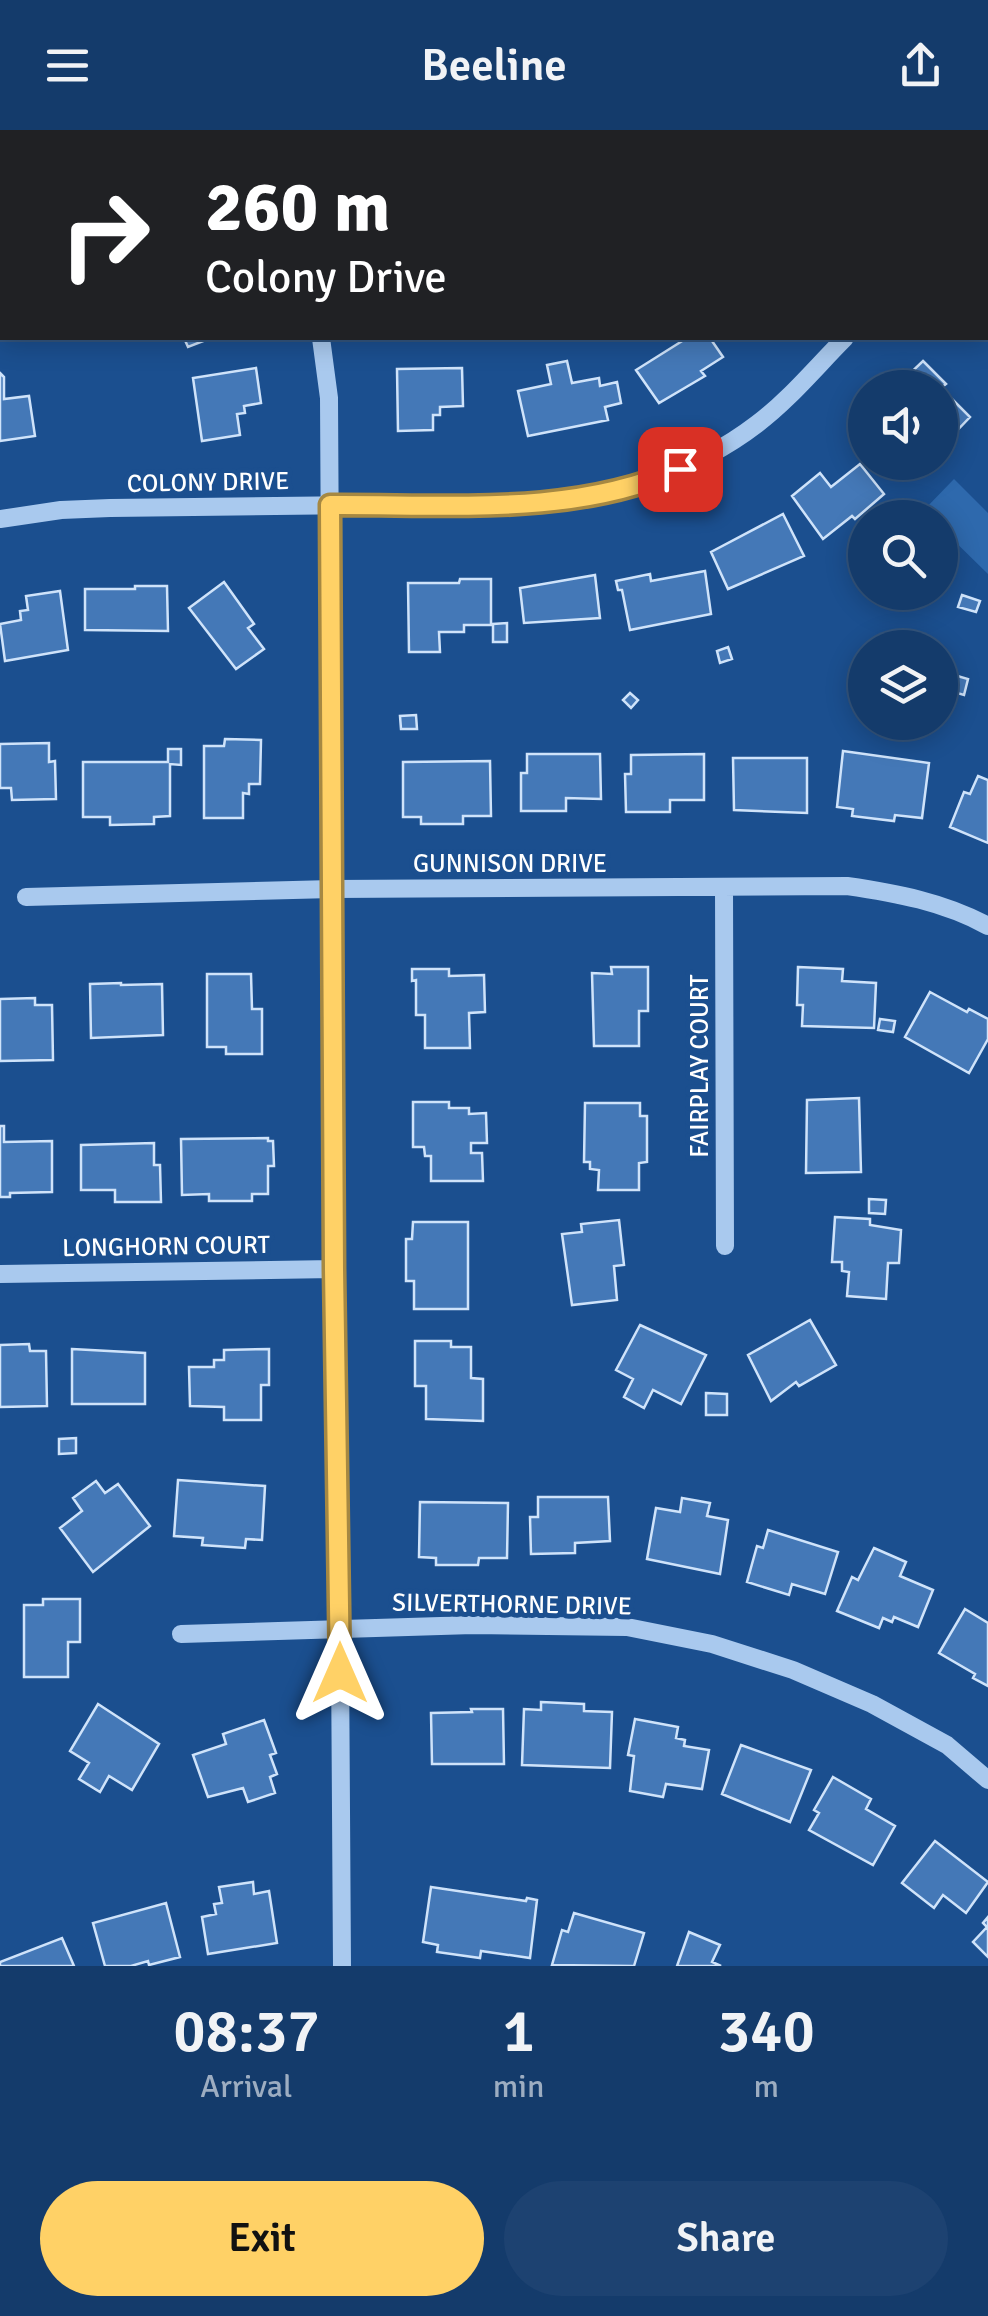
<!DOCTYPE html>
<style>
:root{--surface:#143b6b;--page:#1d4271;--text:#f1f3f6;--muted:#9dadc1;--line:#33557e;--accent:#ffd166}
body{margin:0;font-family:Signika,sans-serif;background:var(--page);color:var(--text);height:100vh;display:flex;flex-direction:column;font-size:38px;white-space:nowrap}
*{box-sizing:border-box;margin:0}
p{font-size:32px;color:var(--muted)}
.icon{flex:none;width:55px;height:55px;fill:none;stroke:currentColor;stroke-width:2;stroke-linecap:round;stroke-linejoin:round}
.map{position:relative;height:1836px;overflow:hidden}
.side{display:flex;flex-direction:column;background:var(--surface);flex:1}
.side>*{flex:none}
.banner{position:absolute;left:0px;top:0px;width:990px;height:210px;box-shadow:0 5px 25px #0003,0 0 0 2px var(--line);background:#202124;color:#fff;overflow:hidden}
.tools{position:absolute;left:848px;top:240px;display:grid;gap:20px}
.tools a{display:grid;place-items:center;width:110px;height:110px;border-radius:50%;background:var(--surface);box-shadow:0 5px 25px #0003,0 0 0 2px var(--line);font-size:50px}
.pin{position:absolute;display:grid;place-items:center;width:85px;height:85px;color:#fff;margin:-42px;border-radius:20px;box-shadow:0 5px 15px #0006}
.me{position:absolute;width:110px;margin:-55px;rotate:0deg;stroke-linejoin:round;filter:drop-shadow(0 0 8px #0008)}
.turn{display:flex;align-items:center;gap:35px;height:210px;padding:0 40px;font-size:45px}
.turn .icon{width:130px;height:130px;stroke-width:2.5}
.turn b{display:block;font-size:70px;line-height:85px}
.eta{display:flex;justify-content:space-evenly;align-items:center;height:170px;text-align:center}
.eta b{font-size:60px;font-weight:600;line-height:70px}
.cta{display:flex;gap:20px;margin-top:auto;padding:20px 40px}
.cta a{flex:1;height:115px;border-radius:60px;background:var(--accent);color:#111;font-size:40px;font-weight:600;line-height:115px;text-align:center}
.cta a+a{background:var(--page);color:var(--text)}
header{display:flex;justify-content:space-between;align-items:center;height:130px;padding:0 40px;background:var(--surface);font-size:45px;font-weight:600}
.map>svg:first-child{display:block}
.green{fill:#2e69ad}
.building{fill:#4478b7;stroke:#cfe3fa;stroke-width:2.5}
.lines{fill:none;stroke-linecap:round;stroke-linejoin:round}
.minor{stroke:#a9c9ee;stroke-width:18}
.route-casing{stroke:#a68842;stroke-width:25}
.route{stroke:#ffd166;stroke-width:18}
.labels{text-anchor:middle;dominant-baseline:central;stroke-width:10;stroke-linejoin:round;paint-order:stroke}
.street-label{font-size:25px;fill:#fff;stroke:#1b4f8f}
</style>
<header><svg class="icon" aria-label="menu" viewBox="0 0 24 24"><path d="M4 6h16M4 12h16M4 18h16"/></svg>Beeline<svg class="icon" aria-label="share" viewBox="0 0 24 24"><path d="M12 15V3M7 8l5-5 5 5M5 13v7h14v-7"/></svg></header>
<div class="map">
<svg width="988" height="1836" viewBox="0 0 988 1836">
<rect width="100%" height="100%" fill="#1b4f8f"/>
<path class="green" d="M0 0H140L2 2V107Z
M954 349 988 383V444L940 397V388L930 387 923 381Z"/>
<path class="building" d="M312 0H377L378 2H314Z
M184 208H211L188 217Z
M687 208H710L723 227 701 241 705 246 659 273 636 240Z
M567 231 572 253 599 248 600 256 617 252 621 273 605 277 608 290 528 306 518 261 551 254 547 235Z
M923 231 946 254 941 258 970 287 946 312 940 306V258H908L902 251Z
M256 238 261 273 244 276 245 283 237 284 240 305 202 311 193 248Z
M462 238 463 276 440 277V285H433V300L398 301 397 239Z
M0 243 4 247V269L29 266 35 306 0 311Z
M860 334 884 364 855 389 852 386 823 409 792 366 820 343 831 357Z
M783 384 804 426 728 459 711 422Z
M705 441 711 484 630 500 622 460H618L616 451 650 444 651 451Z
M595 445 600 488 524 493 520 458Z
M460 449H491V495H464V502H439L440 522H409L408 453H459Z
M224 452 254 494 248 498 264 519 236 539 189 478Z
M135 456H167L168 501 85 500V459H135Z
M60 461 68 520 5 531 0 494 21 490 20 481 28 480 26 466Z
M962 465 980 471 976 482 958 477Z
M507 493V512H493V494Z
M728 517 732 529 720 533 717 521Z
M954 545 968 549 964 565 950 561Z
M630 563 638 570 631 578 623 570Z
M416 585 417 599H401L400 586Z
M225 609 261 610 260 654H249V664L243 663V688H204V616H224Z
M49 613V632L55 631 56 669 12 670 11 658H0V614Z
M168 619H181V635L170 634V686L154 687V694L110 695V687H83V632H168Z
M843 621 929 633 922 688 895 685 894 691 852 686 853 679 837 677Z
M527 624H600L601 669 566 668V681H521V643H527Z
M704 624V670H670V682H626L625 644H631V625Z
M733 628H807V683L734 680Z
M490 631 491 686H463V694H421V687H403V632Z
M978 646 988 650V713L950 697 964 662 970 664Z
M611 837H648V881H639V916H594L592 843 612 844Z
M798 837 843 839 842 851 876 853 874 898 802 896 803 875H797Z
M412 839H449V846L484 845 485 882 469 883 470 918H425V885H416V850L412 851Z
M207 844H251L252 879H262V924H226V917H207Z
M121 853V855L162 854 163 905 91 908 90 854Z
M930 862 967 882 969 879 988 889V909L969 943 905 907Z
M35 868V875H52L53 930 0 931V869Z
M880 889 895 891 893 902 878 900Z
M859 968 861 1042 806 1043 807 970Z
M413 972H449V978H469V984L486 983 487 1013H471V1023H482L483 1051H431V1026H425L424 1017H413Z
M585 973H640V986H647V1032L639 1033V1060H598L599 1040 590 1039V1032H584Z
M0 996H4V1012L52 1011V1062L10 1063V1067H0Z
M268 1008V1011H273L274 1036H268V1064H252V1071H209V1064L182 1065 181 1009Z
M154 1013V1035H160L161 1072H115V1060H81V1015Z
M869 1069 886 1070 885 1084 869 1083Z
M835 1087 870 1089V1095L901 1100 899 1133H888L886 1169 847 1166 849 1142 842 1141V1132H832Z
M619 1090 624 1135 614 1136 617 1170 572 1175 562 1104 582 1102 581 1094Z
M413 1092H468V1179H414V1151H406V1109H412Z
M810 1190 836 1235 799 1256 796 1252 771 1271 748 1225Z
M640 1195 706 1225 681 1274 653 1260 644 1278 624 1267 633 1249 616 1240Z
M415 1211H451V1217H471V1248L483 1249V1291L426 1289V1256H415Z
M29 1214 30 1221H46L47 1276 0 1277V1215Z
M72 1219 145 1223V1274H72Z
M269 1219V1255H261V1290H224V1277L190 1276 189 1237H214V1230H224V1220Z
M706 1263 727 1264V1285H706Z
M76 1308V1323L59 1324V1309Z
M178 1350 265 1356 262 1410 246 1409 245 1418 202 1415 203 1408 174 1406Z
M96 1351 105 1363 118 1354 150 1396 93 1442 60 1398 82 1381 73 1368Z
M538 1367H608L610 1411 575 1413V1423L531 1424 530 1387H538Z
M682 1368 710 1373 707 1386 728 1390 720 1444 647 1429 656 1378 680 1382Z
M420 1372 508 1373 507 1428H479L478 1435H436V1428L419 1427Z
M768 1400 838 1422 825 1464 792 1454 789 1465 747 1452 757 1416 763 1418Z
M874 1418 906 1432 900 1446 933 1460 918 1497 894 1487 892 1492 883 1488 879 1498 837 1481 852 1447 858 1450Z
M43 1469H80V1512H68V1547H24V1475H43Z
M965 1479 988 1493V1556L973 1548 975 1544 939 1523Z
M541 1572 584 1574V1581L612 1582 610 1638 522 1635 524 1579 541 1580Z
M98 1574 159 1614 132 1660 109 1646 100 1662 79 1649 89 1633 70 1621Z
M471 1579H503L504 1634H432L431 1583 472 1582Z
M635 1589 678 1597 676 1608 685 1610 684 1616 709 1620 702 1659 666 1654 663 1667 630 1661 634 1626 628 1625Z
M264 1590 276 1623 270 1625 277 1644 270 1647 275 1663 248 1672 243 1658 208 1667 193 1625 226 1614 223 1604Z
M741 1615 811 1640 790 1692 722 1664Z
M833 1647 871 1669 866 1679 895 1696 873 1735 809 1700 819 1683 814 1680Z
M935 1711 988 1752 966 1783 943 1765 934 1778 902 1753Z
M253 1752 254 1764 269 1761 277 1813 208 1824 202 1787 216 1784 214 1774 222 1773 219 1757Z
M431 1757 526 1771 527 1768 537 1770 530 1828 481 1821 480 1828 437 1822 438 1815 423 1812Z
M166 1773 180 1827 149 1835 148 1831 131 1836H105L93 1793Z
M574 1783 644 1803 634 1836 552 1835 562 1800 568 1802Z
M988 1787V1827L973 1812 987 1797 983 1793Z
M689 1802 720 1815 712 1832 721 1836H677Z
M62 1808 74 1836H0V1832Z"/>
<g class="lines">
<path class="minor" d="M220 0 221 2
M852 0 855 2
M988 61V60
M321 208 329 268 334 1139 339 1369 342 1836
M0 389 61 380 110 378 542 373C620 363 693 343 757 294 789 270 817 236 845 208
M724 757 725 1116
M26 767 332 759 847 756C896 763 944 772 988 796
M0 1144 334 1139
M181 1504 473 1495 627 1497 712 1514 793 1540 872 1574 947 1615 988 1650"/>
</g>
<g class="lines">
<g class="route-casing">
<path id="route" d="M340 1543 334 1139 330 375C446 374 572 387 680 339"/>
</g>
<use href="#route" class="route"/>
</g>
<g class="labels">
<g class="street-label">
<text transform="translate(208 352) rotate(-1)">COLONY DRIVE</text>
<text x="510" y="733">GUNNISON DRIVE</text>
<text transform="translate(699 936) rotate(-90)">FAIRPLAY COURT</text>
<text transform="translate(166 1116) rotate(-1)">LONGHORN COURT</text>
<text transform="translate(512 1474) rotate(1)">SILVERTHORNE DRIVE</text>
</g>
</g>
</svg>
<div class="tools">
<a><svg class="icon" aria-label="sound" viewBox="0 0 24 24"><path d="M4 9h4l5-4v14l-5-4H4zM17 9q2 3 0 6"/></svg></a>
<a><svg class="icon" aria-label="search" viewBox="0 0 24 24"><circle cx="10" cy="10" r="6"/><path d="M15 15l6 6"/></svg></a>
<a><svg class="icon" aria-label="layers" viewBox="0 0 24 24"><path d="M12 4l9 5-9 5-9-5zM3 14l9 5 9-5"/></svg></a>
</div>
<div class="pin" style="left:680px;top:339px;background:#d93025"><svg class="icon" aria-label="arrive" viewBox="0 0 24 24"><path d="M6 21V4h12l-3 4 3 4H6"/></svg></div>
<svg class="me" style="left:340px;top:1543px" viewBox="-20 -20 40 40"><path d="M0-17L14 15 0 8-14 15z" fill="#ffd166" stroke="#fff" stroke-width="4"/></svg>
<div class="banner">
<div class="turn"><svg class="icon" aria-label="right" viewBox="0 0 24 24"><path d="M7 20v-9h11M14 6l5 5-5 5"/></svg><div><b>260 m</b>Colony Drive</div></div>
</div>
</div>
<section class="side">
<div class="eta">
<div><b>08:37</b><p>Arrival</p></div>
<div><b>1</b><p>min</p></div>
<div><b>340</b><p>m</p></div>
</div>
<div class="cta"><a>Exit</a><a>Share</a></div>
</section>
